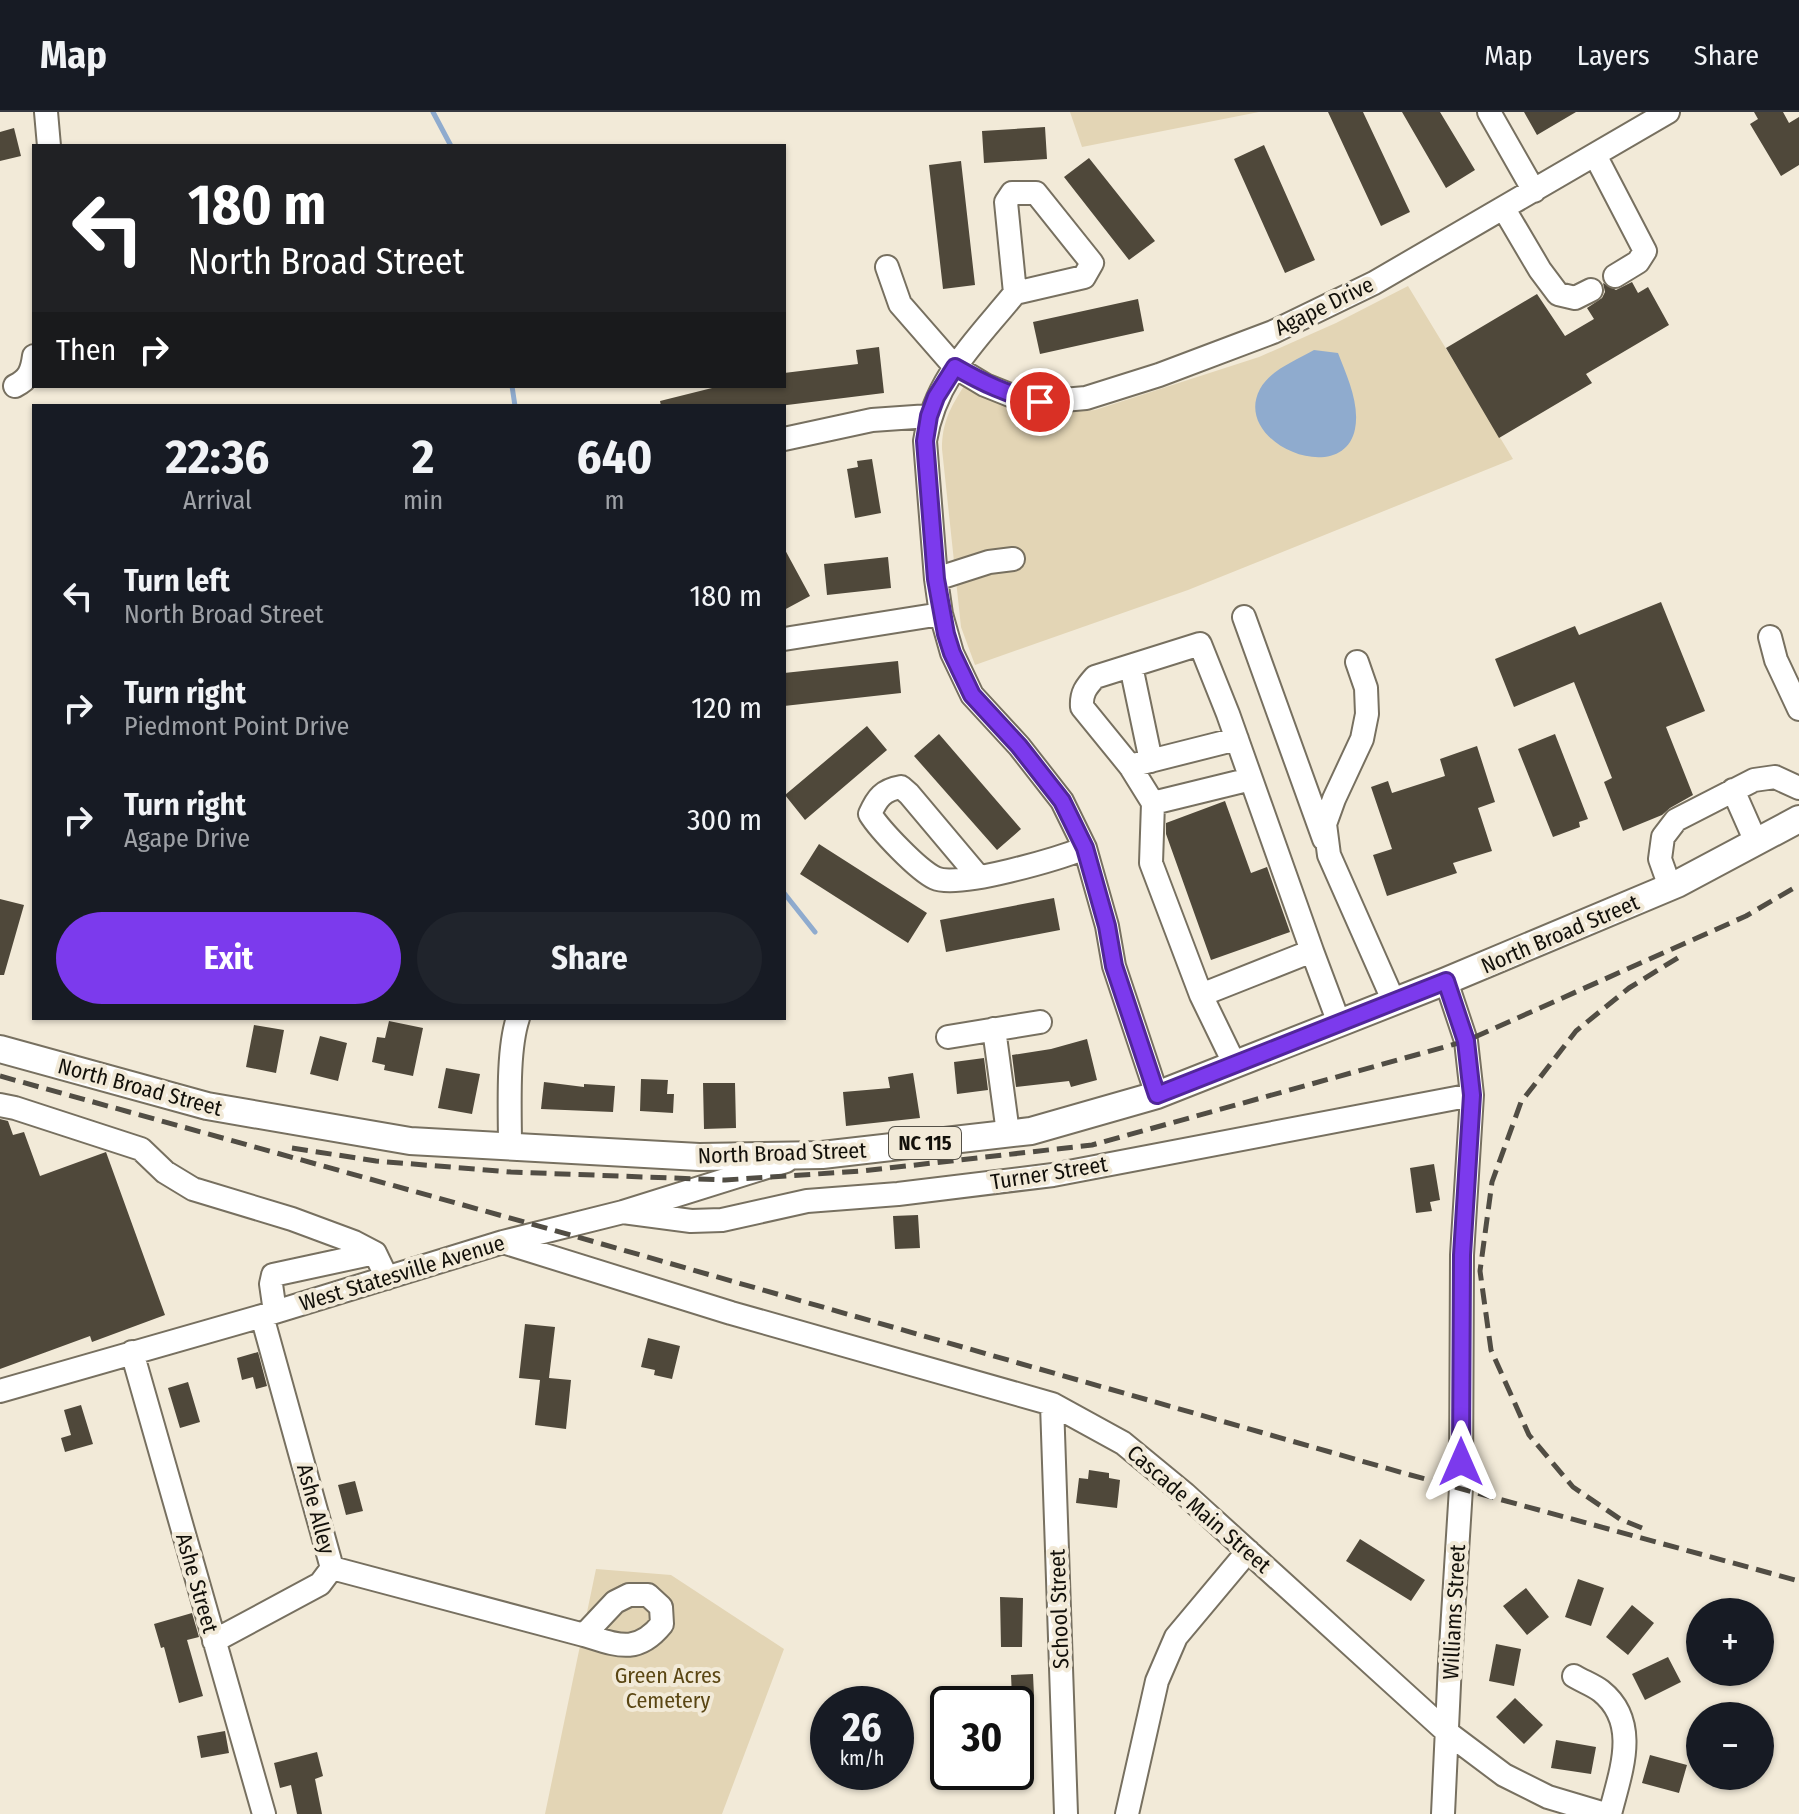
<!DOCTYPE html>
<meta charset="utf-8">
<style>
:root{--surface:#171b24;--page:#20242c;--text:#f1f3f6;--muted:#9ea1a6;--line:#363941;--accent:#7c3aed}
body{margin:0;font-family:"Fira Sans Condensed",sans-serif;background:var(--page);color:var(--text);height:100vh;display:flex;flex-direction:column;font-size:30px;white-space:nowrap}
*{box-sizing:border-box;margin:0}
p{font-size:26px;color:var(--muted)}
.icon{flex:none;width:44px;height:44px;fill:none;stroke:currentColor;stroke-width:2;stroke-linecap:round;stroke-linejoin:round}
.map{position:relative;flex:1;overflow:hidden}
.side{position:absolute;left:32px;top:292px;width:754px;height:616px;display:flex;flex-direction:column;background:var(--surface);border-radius:0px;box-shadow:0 2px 6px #0004}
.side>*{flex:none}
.guide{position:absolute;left:32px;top:32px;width:754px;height:244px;border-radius:0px;box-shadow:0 2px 6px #0004;background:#202124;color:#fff;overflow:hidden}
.buttons{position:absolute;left:1686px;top:1486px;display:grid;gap:16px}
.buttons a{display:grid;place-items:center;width:88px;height:88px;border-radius:50%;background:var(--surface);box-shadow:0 2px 6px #0004;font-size:40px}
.speed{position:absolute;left:810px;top:1574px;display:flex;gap:16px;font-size:40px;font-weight:700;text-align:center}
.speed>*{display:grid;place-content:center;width:104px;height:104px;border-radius:50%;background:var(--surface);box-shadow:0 2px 6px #0004;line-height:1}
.speed small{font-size:20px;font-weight:400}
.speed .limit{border:4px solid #111;border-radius:12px;background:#fff;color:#111}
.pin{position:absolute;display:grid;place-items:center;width:68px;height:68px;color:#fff;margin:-34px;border:4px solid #fff;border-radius:50%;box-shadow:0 2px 8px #0007}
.me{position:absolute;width:88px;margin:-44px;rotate:0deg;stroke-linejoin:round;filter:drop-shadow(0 0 6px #0008)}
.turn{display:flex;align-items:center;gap:28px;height:168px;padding:0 24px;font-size:36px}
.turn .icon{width:104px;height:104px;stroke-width:2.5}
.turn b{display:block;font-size:56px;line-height:68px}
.then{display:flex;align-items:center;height:76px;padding:0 24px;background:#0003;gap:16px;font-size:30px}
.eta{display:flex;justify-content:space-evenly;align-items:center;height:136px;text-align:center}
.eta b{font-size:48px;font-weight:700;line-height:56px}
.action{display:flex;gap:16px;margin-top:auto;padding:16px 24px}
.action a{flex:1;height:92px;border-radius:48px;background:var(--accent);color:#fff;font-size:32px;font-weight:700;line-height:92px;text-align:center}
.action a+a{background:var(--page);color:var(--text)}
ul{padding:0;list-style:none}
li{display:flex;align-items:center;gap:24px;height:112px;padding:0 24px}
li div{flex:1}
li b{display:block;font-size:30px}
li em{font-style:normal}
header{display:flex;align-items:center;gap:48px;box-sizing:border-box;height:112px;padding:0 40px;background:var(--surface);border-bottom:2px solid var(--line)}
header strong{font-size:38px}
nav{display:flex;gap:44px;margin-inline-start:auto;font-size:28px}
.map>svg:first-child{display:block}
.green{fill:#e3d5b5}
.water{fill:#8fabce}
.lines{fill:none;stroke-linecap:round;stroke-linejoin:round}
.stream{stroke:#8fabce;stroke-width:5}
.building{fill:#4f483a}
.minor-casing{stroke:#777060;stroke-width:26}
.major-casing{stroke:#777060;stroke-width:30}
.minor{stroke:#fff;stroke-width:22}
.major{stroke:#fff;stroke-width:26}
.rail{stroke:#514d44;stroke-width:5;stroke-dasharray:16 8;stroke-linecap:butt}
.route-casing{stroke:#51269a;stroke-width:20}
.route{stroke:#7c3aed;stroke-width:14}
.labels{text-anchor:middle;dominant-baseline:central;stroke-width:8;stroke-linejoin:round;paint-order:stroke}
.shield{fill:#f2ead8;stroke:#555148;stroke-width:2}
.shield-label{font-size:20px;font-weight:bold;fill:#12100a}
.street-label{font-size:22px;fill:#12100a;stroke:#f2ead8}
.park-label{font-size:22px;fill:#5a4613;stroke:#f2ead8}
</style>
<header>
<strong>Map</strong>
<nav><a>Map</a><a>Layers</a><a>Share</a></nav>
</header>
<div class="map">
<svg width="1799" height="1702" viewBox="0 0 1799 1702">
<rect width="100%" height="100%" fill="#f2ead8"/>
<path class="green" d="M1070 0H1259L1082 35Z
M1408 174 1513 347 1188 478 975 553 961 515 942 337C942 311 950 296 964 274L992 289 1026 299 1057 301 1095 298 1259 245 1336 211Z
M596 1457 671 1463 784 1537 722 1702H545Z"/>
<path class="water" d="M1314 238 1338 241C1347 264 1360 292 1355 317 1343 377 1231 331 1260 277 1270 258 1295 249 1314 238Z"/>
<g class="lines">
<path class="stream" d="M433 0 451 34
M512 274 515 294
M784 781 815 820"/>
</g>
<path class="building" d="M1328 0H1363L1410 100 1381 114Z
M1402 0H1440L1475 58 1446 76Z
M1524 0H1576L1537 23Z
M1754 0H1783L1789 11 1799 5V53L1781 64 1750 12 1758 7Z
M1045 15 1047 47 984 51 982 19Z
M14 16 21 44 0 49V20Z
M1264 33 1315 148 1285 161 1234 47Z
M1089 46 1155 129 1129 148 1064 65Z
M961 49 975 173 943 177 929 53Z
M1632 170 1638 181 1648 175 1669 213 1586 262 1592 271 1499 326 1446 236 1537 182 1565 224 1594 207 1587 196 1602 186 1605 180 1603 171 1616 178Z
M1138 187 1144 219 1040 242 1033 210Z
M879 235 884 281 779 294H661L660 289 720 274H784V261L858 252 856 238Z
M872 347 881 401 855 406 847 357 858 355 857 349Z
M784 436 810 484 784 498Z
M888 445 891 476 827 483 824 452Z
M1661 490 1705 599 1666 615 1693 683 1670 696 1662 703 1623 719 1604 670 1612 666 1574 570 1514 595 1495 547 1575 514 1579 523Z
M898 549 901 581 784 594V561Z
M867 614 887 638 805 708 785 683Z
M939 622 1021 717 997 738 914 644Z
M1555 622 1588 707 1579 710 1580 715 1553 725 1518 637Z
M1477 634 1495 690 1478 696 1492 739 1453 751 1457 761 1387 784 1373 743 1392 737 1371 675 1388 669 1392 681 1445 664 1440 647Z
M1225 689 1251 761 1267 755 1290 820 1211 848 1166 722V711Z
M819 732 927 801 908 831 800 762Z
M1054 786 1060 818 946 840 940 808Z
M0 787 24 793 4 863H0Z
M389 909 423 916 413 964 384 958 385 953 372 950 377 925 385 926Z
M254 913 284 918 276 961 246 955Z
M320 924 347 931 338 969 310 962Z
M1087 927 1097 968 1071 975 1069 969 1016 975 1012 943 1051 937Z
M984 946 988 978 957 982 954 950Z
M446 956 480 962 472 1002 438 996Z
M913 961 920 1006 846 1014 843 980 890 976 888 965Z
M641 967 668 968 667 982H674L673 1001 640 999Z
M544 970 584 975V972L615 974 613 1000 541 997Z
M703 971H735L736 1016 704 1017Z
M0 1007 8 1009 13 1023 24 1020 40 1064 106 1040 165 1203 92 1230 90 1224 0 1257Z
M1434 1052 1440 1088 1430 1090 1432 1099 1416 1101 1410 1056Z
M918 1103 920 1136 895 1137 893 1104Z
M525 1212 555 1215 549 1266 571 1268 566 1317 535 1313 540 1268 519 1266Z
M648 1226 680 1234 672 1267 654 1263 655 1258 641 1255Z
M258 1240 267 1274 256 1277 253 1265 242 1268 237 1246Z
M188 1270 200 1310 180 1316 168 1276Z
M81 1293 93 1332 65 1340 61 1326 71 1323 64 1298Z
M1089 1358 1109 1361V1366L1120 1368 1117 1396 1076 1391 1079 1366 1088 1367Z
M355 1369 363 1399 346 1403 338 1373Z
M1360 1427 1425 1468 1411 1489 1346 1449Z
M1578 1467 1604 1476 1591 1514 1565 1505Z
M1526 1476 1549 1505 1527 1523 1503 1494Z
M1000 1485 1023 1486 1022 1535H1001Z
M1632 1493 1654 1511 1628 1543 1606 1525Z
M192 1501 199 1525 187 1528 203 1584 179 1591 164 1535 161 1536 154 1512Z
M1496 1532 1521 1537 1514 1574 1489 1569Z
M1668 1545 1681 1570 1645 1588 1632 1562Z
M1033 1562 1034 1584 1012 1585 1011 1563Z
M1515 1586 1543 1613 1524 1632 1496 1605Z
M225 1619 229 1641 201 1646 197 1624Z
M1556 1628 1596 1635 1591 1662 1551 1656Z
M317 1640 323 1664 315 1667 322 1702H297L291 1673 280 1676 274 1651Z
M1650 1643 1687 1653 1679 1681 1642 1671Z"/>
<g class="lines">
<g class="minor-casing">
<path id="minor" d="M46 0 49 34
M1489 0 1534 79
M1595 43 1645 139 1638 150 1615 164
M1504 97 1540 158 1558 182 1575 186 1591 178
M887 155 900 192 955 255 985 273 1015 285 1040 290 1086 286 1159 263 1273 220 1374 171 1668 0
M1015 181 1084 165 1092 151 1036 81H1012L1006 90 1015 181C976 229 935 266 925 329L936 467 941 502 952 541 972 583 1019 634 1062 689 1085 736 1107 814 1114 854 1157 983
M15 274C29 267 32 259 34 244
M784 327 872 308 929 304
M936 467 989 450 1013 447
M1244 505 1324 727
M1770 525 1776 548 1799 597
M784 527 941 502
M1357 550 1366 576 1367 602 1362 627 1334 687 1325 712 1329 743 1394 890
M1131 554 1151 649
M1130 654 1237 627
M1733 678 1756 730
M1153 691 1251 667
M978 764 909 682 901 675C883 678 877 686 870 702 880 718 918 758 935 766 958 777 1060 746 1085 736
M1670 775 1660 747 1663 725 1676 708 1754 668 1775 665 1799 676
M1201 883 1312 839 1339 911
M994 917 1008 1021
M948 925 1040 910
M1235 953 1201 883 1151 751 1153 691 1130 654 1082 595C1081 581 1086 575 1095 565L1200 532 1228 602 1312 839
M0 993 15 996 141 1037 165 1060 193 1077 292 1107 354 1130 375 1141 387 1166
M510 1035C510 998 507 939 518 906
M623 1100 691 1109 722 1108 807 1089 898 1082 1053 1063 1472 983
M503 1130 731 1201 1052 1292 1123 1331 1185 1382 1448 1621 1504 1663 1548 1685 1605 1702
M275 1200 271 1172 273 1163 375 1141
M132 1240 264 1702
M0 1279 262 1204 503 1130 623 1100 786 1049
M1052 1292 1066 1702
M332 1456 584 1523
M629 1483H648L661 1495 662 1512C637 1543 617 1533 584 1523L615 1490Z
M214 1529 320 1472 332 1456 262 1204
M1574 1564C1582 1569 1593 1573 1601 1579 1641 1611 1620 1661 1610 1702
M1127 1702 1157 1569 1176 1525 1248 1439
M1443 1702 1450 1551 1461 1376 1462 1143 1472 983 1466 929 1446 869"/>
</g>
<g class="major-casing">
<path id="major" d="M0 937 207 994 410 1029 699 1045 822 1043 1031 1019 1157 983 1446 869 1677 772 1799 707"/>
</g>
<use href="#minor" class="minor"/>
<use href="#major" class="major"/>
<path class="rail" d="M0 964 553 1118 1407 1362 1799 1469
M292 1036 376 1049 511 1060 725 1068 862 1059 1092 1033 1466 929 1746 804 1799 773
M1642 1416 1620 1407 1573 1375 1529 1323 1491 1238 1480 1159 1492 1070 1521 990 1576 919 1629 876 1684 842"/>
</g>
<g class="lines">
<g class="route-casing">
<path id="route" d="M1040 290C1008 283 983 271 955 255L936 285 929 304 925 329 936 467 946 522 952 541 972 583 1019 634 1062 689 1085 736 1107 814 1114 854 1157 983 1446 869 1466 929 1472 983 1462 1143 1461 1350"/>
</g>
<use href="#route" class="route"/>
</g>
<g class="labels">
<rect class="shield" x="889" y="1015" width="72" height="32" rx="6"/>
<g class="shield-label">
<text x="925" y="1031">NC 115</text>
</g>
<g class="street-label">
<text transform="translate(1324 194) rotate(-26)">Agape Drive</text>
<text transform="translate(1560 822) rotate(-23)">North Broad Street</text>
<text transform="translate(140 975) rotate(15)">North Broad Street</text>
<text transform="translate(782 1041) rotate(-2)">North Broad Street</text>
<text transform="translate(1049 1061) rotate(-9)">Turner Street</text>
<text transform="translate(402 1161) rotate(-17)">West Statesville Avenue</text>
<text transform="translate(316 1397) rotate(75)">Ashe Alley</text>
<text transform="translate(1199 1397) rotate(41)">Cascade Main Street</text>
<text transform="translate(197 1471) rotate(74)">Ashe Street</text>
<text transform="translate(1059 1497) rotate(-92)">School Street</text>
<text transform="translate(1454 1500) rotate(-87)">Williams Street</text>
</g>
<g class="park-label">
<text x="668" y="1563">Green Acres<tspan x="668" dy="25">Cemetery</tspan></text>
</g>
</g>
</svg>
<div class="buttons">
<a>+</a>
<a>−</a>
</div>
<div class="speed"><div>26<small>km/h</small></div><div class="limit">30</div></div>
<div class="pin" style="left:1040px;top:290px;background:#d93025"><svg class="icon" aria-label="arrive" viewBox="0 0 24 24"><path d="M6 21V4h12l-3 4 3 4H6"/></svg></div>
<svg class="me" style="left:1461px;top:1350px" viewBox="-20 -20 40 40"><path d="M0-17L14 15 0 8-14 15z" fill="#7c3aed" stroke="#fff" stroke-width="4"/></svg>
<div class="guide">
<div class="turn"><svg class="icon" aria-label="left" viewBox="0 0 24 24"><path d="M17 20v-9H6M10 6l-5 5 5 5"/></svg><div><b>180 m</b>North Broad Street</div></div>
<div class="then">Then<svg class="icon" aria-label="right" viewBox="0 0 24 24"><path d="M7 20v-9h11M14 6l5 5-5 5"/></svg></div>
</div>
<section class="side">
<div class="eta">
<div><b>22:36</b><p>Arrival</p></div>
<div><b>2</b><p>min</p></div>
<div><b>640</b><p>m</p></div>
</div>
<ul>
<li><svg class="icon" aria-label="left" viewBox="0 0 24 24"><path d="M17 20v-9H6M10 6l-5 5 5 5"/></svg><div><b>Turn left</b><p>North Broad Street</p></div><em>180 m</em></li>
<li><svg class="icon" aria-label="right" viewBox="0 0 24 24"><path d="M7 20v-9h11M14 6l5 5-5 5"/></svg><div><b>Turn right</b><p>Piedmont Point Drive</p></div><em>120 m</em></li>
<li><svg class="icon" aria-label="right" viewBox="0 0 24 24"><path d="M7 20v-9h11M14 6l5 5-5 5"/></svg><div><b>Turn right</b><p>Agape Drive</p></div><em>300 m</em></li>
</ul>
<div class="action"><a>Exit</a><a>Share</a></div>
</section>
</div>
